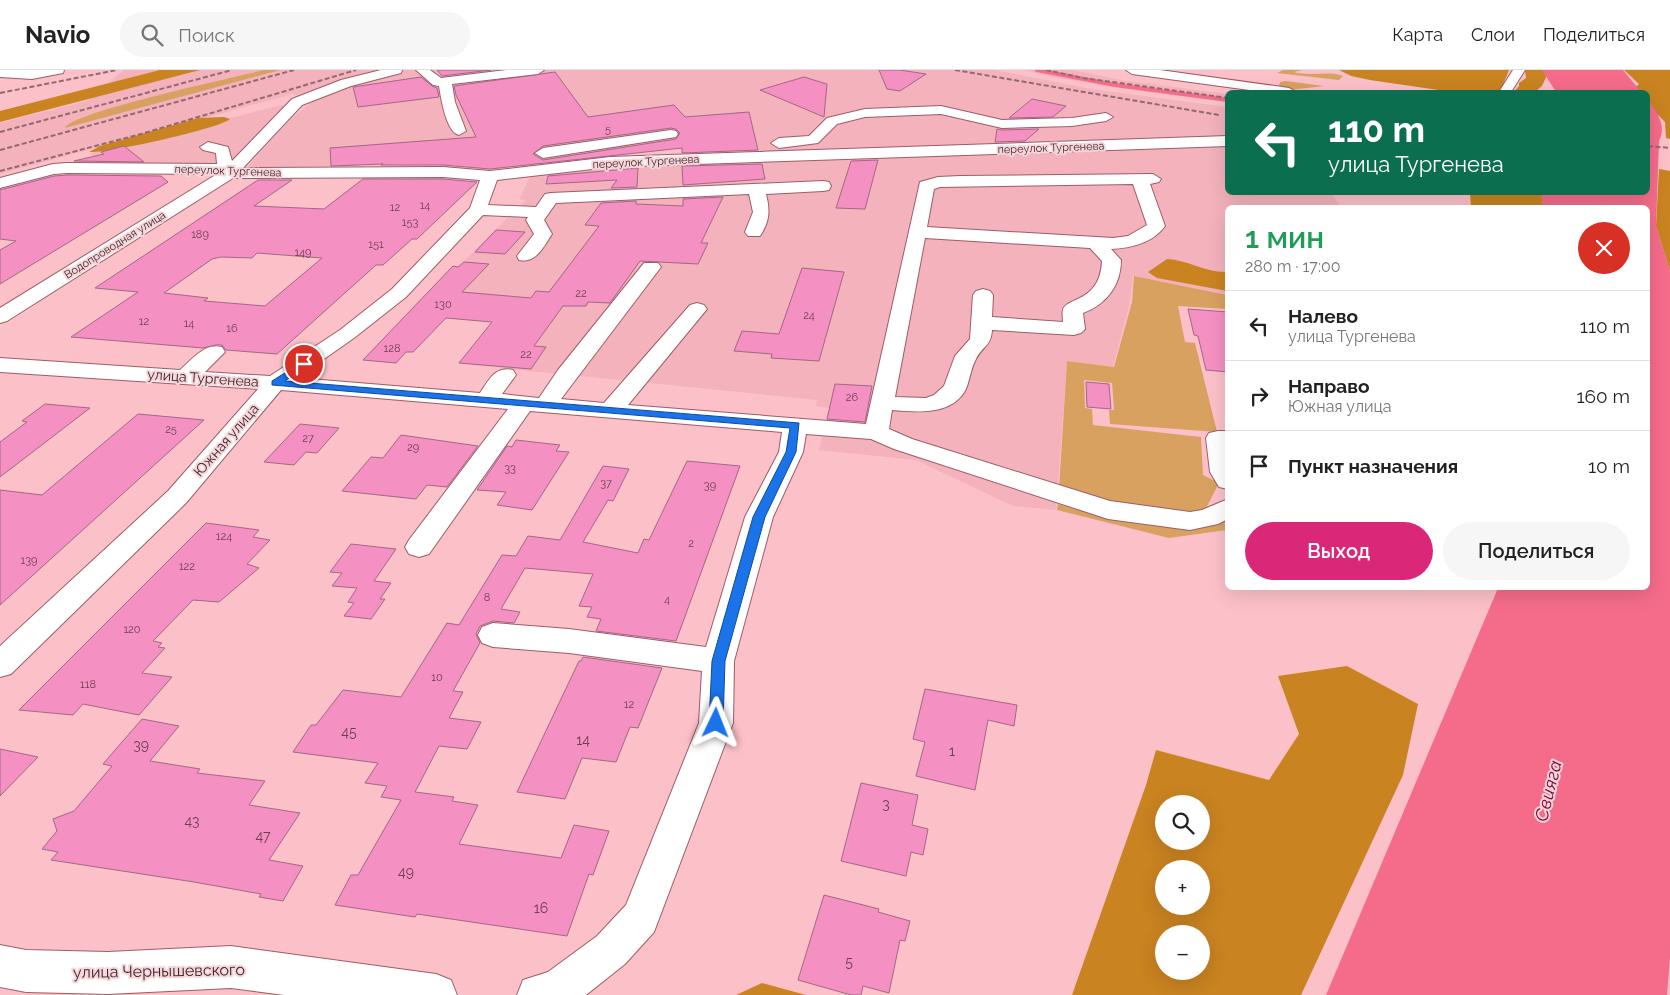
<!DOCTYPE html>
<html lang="ru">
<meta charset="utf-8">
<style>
:root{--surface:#fff;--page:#f6f6f6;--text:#222;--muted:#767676;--line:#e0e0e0;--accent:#db2777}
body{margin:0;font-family:Raleway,sans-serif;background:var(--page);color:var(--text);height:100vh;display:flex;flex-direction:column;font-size:19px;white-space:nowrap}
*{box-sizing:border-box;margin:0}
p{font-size:16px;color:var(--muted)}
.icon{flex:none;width:28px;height:28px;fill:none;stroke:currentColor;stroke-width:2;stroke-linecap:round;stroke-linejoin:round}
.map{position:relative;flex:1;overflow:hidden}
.drawer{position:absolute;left:1225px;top:135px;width:425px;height:385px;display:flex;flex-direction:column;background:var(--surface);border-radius:8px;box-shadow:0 5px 20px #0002}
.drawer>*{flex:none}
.top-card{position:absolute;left:1225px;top:20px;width:425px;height:105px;border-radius:8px;box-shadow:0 5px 20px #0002;background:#0b6e4f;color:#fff;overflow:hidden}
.buttons{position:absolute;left:1155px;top:725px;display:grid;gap:10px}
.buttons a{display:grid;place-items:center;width:55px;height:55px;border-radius:50%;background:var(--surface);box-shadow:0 5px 20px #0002;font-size:25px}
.pin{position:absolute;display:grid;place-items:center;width:42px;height:42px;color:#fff;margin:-21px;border:2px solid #fff;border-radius:50%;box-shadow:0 1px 5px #0007}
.me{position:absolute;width:55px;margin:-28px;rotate:2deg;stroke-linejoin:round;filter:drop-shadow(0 0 4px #0008)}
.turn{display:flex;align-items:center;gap:18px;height:105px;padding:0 20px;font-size:22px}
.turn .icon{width:65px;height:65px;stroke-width:2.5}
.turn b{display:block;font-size:35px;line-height:42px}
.round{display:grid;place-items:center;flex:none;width:52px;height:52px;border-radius:26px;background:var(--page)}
.headline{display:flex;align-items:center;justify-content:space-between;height:85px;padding:0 20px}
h1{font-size:30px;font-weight:600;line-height:38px;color:#1e9e55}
.cta{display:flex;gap:10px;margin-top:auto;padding:10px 20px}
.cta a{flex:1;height:58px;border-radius:30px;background:var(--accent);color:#fff;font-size:20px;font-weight:600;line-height:58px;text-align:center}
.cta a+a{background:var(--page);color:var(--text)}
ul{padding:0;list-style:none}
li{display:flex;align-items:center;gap:15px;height:70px;padding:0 20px;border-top:1px solid var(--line)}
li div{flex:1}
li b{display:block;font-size:19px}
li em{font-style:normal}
header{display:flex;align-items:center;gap:30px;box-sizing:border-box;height:70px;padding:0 25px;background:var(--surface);border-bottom:1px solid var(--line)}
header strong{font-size:24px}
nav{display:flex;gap:28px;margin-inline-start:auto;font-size:18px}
.search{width:350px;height:45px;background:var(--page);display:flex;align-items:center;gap:12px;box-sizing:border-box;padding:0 18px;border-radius:28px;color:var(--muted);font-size:19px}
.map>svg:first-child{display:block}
.built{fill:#f3b2bc}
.green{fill:#d9a160}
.forest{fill:#c98321;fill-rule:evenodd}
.water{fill:#f56c8a}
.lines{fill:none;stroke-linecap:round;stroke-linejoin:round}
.stream{stroke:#f56c8a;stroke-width:4}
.building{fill:#f590c3;stroke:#a36785;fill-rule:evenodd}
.minor-casing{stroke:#9d5c67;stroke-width:2}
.minor{fill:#fff;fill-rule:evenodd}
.rail{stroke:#936970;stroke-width:2;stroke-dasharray:5 2.5;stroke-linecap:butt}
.route{fill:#1a73e8;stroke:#114b97}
.labels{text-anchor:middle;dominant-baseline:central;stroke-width:4;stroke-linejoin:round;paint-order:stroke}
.number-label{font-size:11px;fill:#6d3f50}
.far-street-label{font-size:11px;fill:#402429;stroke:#f5d6da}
.street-label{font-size:14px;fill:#402429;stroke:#f5d6da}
.near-number-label{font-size:14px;fill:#6d3f50}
.near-street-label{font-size:16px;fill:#402429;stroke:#f5d6da}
.near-water-label{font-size:18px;font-style:italic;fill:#860035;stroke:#f5d6da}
</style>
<header>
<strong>Navio</strong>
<div class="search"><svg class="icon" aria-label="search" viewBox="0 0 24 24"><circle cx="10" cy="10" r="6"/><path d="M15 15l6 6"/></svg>Поиск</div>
<nav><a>Карта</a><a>Слои</a><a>Поделиться</a></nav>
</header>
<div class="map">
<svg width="1670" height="925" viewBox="0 0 1670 925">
<rect width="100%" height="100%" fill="#fcc0c9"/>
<path class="built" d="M124 0H994L1091 19 1227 37V68L747 85 739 70 488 99 450 91 245 99 291 49 313 31 292 24 0 104V53L87 31Z
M1024 0H1072L1121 10 1227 24V32L1133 20 1052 7Z
M282 35 286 37 232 94H98L91 83Z
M1227 75 1228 122 1331 123 1341 137 1228 138 1227 225 1133 206 1130 232 1113 297 1067 291 1056 440 1013 436 916 390 819 380 829 338 816 336 817 330 472 295 511 244 435 214 453 196 458 197 526 130 519 129 532 103 847 87Z"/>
<path class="green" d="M264 0H280L65 58C71 42 237 7 264 0Z
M1283 0H1303L1294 2C1311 7 1329 0 1343 6L1339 10 1277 3Z
M1286 11 1324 16 1290 20 1279 16 1280 12Z
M1134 206 1227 225V239L1178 236 1185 272 1195 273 1217 362 1110 354 1109 340H1114L1112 313 1084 310 1085 338 1092 339 1093 355 1201 367 1203 405 1219 413 1205 440 1194 443 1114 433 1059 419 1067 291 1114 297 1132 232Z
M1058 434 1115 450 1178 457 1227 448V460L1169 468 1057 440Z"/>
<path class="forest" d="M160 0H200L0 52V41Z
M1339 0H1509L1500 22H1452L1370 10 1351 6Z
M1525 0H1545L1548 3 1542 16 1536 21 1514 22 1519 16V13L1526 8Z
M1624 0H1670V69L1666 68 1665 52 1648 35V22H1632L1631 21 1639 14Z
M224 47 230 49C218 59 105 84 89 82L100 76 198 48Z
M1659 99 1670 101V201L1656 156Z
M1470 123H1542L1544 137H1471Z
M1167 189C1188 190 1207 203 1227 202V221L1157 208 1148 202Z
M1347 596 1418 634 1403 705 1301 925H1072L1146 715 1156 680 1269 710 1299 664 1278 606ZM1164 734H1201V771H1164ZM1164 799H1201V836H1164ZM1164 864H1201V901H1164Z
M762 913 806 925H736Z"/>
<path class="water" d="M1542 0H1623L1641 22H1556Z
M1648 30C1657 42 1667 56 1659 71L1656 156 1670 201V887L1667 925H1326L1498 518H1648V138L1542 137V123L1648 122Z"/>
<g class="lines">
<path class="stream" d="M1037 0 1115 15 1228 30"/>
</g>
<path class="building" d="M437 0H491L442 6Z
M879 0H900L926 4 900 21 887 19Z
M555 2 588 47 674 35 685 47 749 42 758 80 682 83V78L490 99 443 95H381L383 94 331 96 330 78 476 67 456 25 454 16ZM671 58 676 59 680 63 676 69 543 90 533 84 543 76Z
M421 7 432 16 437 18 439 27 358 37 353 17Z
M804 7 827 14 824 47 760 20Z
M1032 29 1066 36 1053 47 1009 48Z
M997 59 1002 60 1039 59 1025 71 995 72Z
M124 76 144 92 74 91 104 84 101 82Z
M878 90 865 139 836 138 851 91Z
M762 94 765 109 683 115 682 96Z
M638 98 637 117 611 118 617 110 546 114 548 106Z
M67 105 161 106 168 112 0 214V180L16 171 0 169V120L54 106Z
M363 109H443L477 112 417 169H412L383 195H376L277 284 226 280 222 275H216L203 278 71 267 138 222 95 218 258 110H292L254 136 324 139ZM257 183 322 188 265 236 204 231 208 228 164 223 212 189 221 187 252 188Z
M723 127 701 173H708L698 194 640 191 610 233 588 232 586 236H563L534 276 546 277 531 299 459 293 492 252 446 248 413 282H406L396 293 363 290 453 196 458 197 464 192 489 194 462 222 531 228 536 221 549 222 599 156 585 155 601 133 636 131V134L683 136V129Z
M496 160 525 162 505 184 475 182Z
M802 198 844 202 819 291 771 288 772 284 734 281 742 261 779 264Z
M1188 239 1228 242V302L1206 300 1198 266 1194 265Z
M1086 312 1109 314 1111 339 1087 337Z
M835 314 872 316 865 352 827 349Z
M45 334 90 338 0 407V372L27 352 22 351Z
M138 344 204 350 0 535V420L42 425Z
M300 354 339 358 317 383 306 382 294 395 264 392Z
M401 365 478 376 447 417 427 415 416 429 342 421 371 387 383 388Z
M516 370 560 375 556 381 569 382 532 440 497 435 506 422 477 420 507 376 512 377Z
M687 391 740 396 676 571 596 561 601 549 587 547 592 537 579 536 593 504 525 498 501 539 520 542 514 553 493 551 480 556 476 564 480 573 453 621 463 622 449 648 481 652 467 679 439 676 415 722 454 727 452 731 478 735 459 774 561 788 574 755 609 761 593 805 589 804 567 866 417 844 415 847 335 835 351 805H358L401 730 381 727 387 716 365 713 378 693 293 682 311 655H316L343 620 401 627 447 553 459 555 502 485 516 486 528 466 560 470 603 396 629 399 613 431 608 430 583 472 638 483 644 469 649 470Z
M206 453 259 460 253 467 270 470 247 494 259 498 219 532 193 530 153 571 162 573 158 577 165 578 142 603 172 607 139 645 83 634 73 645 19 640Z
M351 474 396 479 374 511 391 513 380 529H385L371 549 344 546 354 533 348 532 357 518 332 516 342 503 330 502Z
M583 587 662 598 638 658 630 657 616 692 582 688 565 729 517 722 579 591H581Z
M925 619 1017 635 1014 656 988 650 975 720 916 706 925 672 913 669Z
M142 649 179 656 150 691 200 699 197 703 265 711 249 735 300 743 269 790 303 796 283 831 259 827 261 824 194 812 51 790 58 782 42 779 57 761 53 749 74 741 112 696 103 694Z
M0 679 38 687 0 726Z
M861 713 918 725 912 755 928 759 923 785 911 782 906 806 841 791Z
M824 825 879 839 878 842 910 851 905 871 900 870 889 923 863 916 861 925H851L798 910Z"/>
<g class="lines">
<g class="minor-casing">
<path id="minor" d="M0 0H64L63 3 32 9 0 7Z
M381 0H402L401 3 351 16 302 35 243 98 443 97 490 101 610 87 1228 66V76L610 97 497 110 488 135 536 137 545 124 551 123 823 111 829 112 831 116 829 120 823 121 766 124C770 140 770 151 760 166H748L745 162 753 142 749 124 556 133 544 150 552 164C544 176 536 194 519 190L517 186 534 164 526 150 528 147 483 145 406 227 354 268 297 308 480 323C489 310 495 296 513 300L516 305 502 324 539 328 558 300 644 193H658L661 197 561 329 604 333 690 235 697 233 704 235 707 239 628 335 866 354 920 112 938 107 960 106 1153 104 1161 109 1159 112 1150 114 1165 156C1153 173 1131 178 1111 179L1121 190C1121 215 1107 234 1083 243L1085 259 1081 263 1074 265 992 260C991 277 982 276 976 289 971 298 970 309 966 319 952 346 917 342 892 340L889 359 912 369 1110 431 1190 442 1202 440 1228 429V449L1218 454 1190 460 1108 449 894 379 871 369 806 364 803 382 773 447 734 591 733 653 654 862 625 894 586 925H517L523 910 548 902 597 866 626 835 699 653 702 601 569 583 493 577 482 573 478 565 482 557 493 553 569 559 706 577 745 447 779 382 782 362 530 341 429 484 419 487 409 484 405 477 409 470 508 339 281 320 186 433 11 604 0 607V576L168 421 258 319 0 302V288L180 300C193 289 204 273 222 277L225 282 205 302 270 306 340 260 392 219 470 138 480 110 443 107 233 108 7 251 0 253V238L217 104 67 103 54 104 0 118V108L53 94 67 93 217 94 216 83 203 80 200 77 208 72 228 77 232 91 292 29 341 10ZM1133 114 1147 155 1128 166 1113 168 927 157 934 119 940 117ZM925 168 1090 178 1102 191C1100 233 1066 227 1063 240 1062 243 1063 249 1063 252L992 247 993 225 990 221 983 219 976 221 973 225 970 269 955 286 944 316 934 325 926 328 895 327Z
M416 0H430L441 8 506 0H544L538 4 452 14 455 32 466 61 459 65C446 62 441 28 439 16L433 15Z
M1126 0H1160L1289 18 1296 22H1264L1132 4Z
M1513 0H1525L1511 22H1499Z
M941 36 1002 50 1072 48 1106 43 1113 47 1106 51 1072 56 1002 58 941 44 865 47 837 54 818 73 779 78 771 73 779 68 809 66 827 48 865 39Z
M671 60 676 61 678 64 676 67 543 88 535 83 543 78Z
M1218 361H1228V419L1219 417 1210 402 1206 368 1209 363Z
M0 875 26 880 108 882 231 876 436 904 451 910 457 925H284L231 918 108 924 26 922 0 917Z"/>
</g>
<use href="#minor" class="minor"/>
<path class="rail" d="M955 0 1219 45
M1046 0 1083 8 1228 28
M0 23 117 0
M0 62 232 0
M1648 76 1670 78
M0 80 294 0
M0 101 141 64 356 0"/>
</g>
<path class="route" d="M304 291 309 294 307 295 285 311 799 353 796 382 765 447 725 591 723 653 721 657H711L709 653 712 591 753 447 786 382 790 358 272 315V311Z"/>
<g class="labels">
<g class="number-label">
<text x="608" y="59">5</text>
<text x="425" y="135">14</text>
<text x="395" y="137">12</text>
<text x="410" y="152">153</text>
<text x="200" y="164">189</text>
<text x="376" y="174">151</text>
<text x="303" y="182">149</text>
<text x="581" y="223">22</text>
<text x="443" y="234">130</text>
<text x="809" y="245">24</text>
<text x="144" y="251">12</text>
<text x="189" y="253">14</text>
<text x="232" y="258">16</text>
<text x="392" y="278">128</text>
<text x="526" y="284">22</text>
<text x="852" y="327">26</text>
<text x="171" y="359">25</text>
<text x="308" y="368">27</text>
<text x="413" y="377">29</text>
<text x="510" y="398">33</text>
<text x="606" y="413">37</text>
<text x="710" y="415">39</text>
<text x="224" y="466">124</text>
<text x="691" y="473">2</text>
<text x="29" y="490">139</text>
<text x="187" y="496">122</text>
<text x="487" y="527">8</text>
<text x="667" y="529">4</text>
<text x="132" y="559">120</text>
<text x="437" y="607">10</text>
<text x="88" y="614">118</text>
<text x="629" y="634">12</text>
</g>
<g class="far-street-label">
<text transform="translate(1051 78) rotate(-2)">переулок Тургенева</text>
<text transform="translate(646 92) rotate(-3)">переулок Тургенева</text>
<text transform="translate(228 101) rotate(2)">переулок Тургенева</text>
<text transform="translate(115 175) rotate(-32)">Водопроводная улица</text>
</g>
<g class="street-label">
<text transform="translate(203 308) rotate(4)">улица Тургенева</text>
<text transform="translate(226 370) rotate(-49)">Южная улица</text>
</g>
<g class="near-number-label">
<text x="349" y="662">45</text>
<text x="583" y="670">14</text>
<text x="141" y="675">39</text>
<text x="952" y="681">1</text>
<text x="886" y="734">3</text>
<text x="192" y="751">43</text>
<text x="263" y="766">47</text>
<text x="406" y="802">49</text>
<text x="541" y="838">16</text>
<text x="849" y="892">5</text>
</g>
<g class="near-street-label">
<text transform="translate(159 901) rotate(-1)">улица Чернышевского</text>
</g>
<g class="near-water-label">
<text transform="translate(1548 721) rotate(-76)">Свияга</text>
</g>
</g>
</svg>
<div class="buttons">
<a><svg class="icon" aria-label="search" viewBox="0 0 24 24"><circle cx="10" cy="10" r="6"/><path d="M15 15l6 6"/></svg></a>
<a>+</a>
<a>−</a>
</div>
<div class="pin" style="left:304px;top:294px;background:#d93025"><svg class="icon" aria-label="arrive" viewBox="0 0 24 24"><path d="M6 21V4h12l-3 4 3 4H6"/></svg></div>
<svg class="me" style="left:716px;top:653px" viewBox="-20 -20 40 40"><path d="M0-17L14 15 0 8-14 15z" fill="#1a73e8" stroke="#fff" stroke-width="4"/></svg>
<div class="top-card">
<div class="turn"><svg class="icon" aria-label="left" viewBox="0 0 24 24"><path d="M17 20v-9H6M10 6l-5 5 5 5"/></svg><div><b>110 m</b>улица Тургенева</div></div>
</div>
<section class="drawer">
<div class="headline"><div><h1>1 мин</h1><p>280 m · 17:00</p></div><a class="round" style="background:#d93025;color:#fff"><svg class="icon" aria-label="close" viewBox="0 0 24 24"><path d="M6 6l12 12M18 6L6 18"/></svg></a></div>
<ul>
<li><svg class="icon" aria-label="left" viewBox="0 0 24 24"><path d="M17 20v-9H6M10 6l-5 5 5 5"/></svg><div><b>Налево</b><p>улица Тургенева</p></div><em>110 m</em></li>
<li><svg class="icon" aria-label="right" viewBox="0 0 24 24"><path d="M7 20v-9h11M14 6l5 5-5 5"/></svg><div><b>Направо</b><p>Южная улица</p></div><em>160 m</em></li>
<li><svg class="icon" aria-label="arrive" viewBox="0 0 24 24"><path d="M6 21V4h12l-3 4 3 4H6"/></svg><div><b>Пункт назначения</b></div><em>10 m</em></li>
</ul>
<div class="cta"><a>Выход</a><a>Поделиться</a></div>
</section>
</div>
